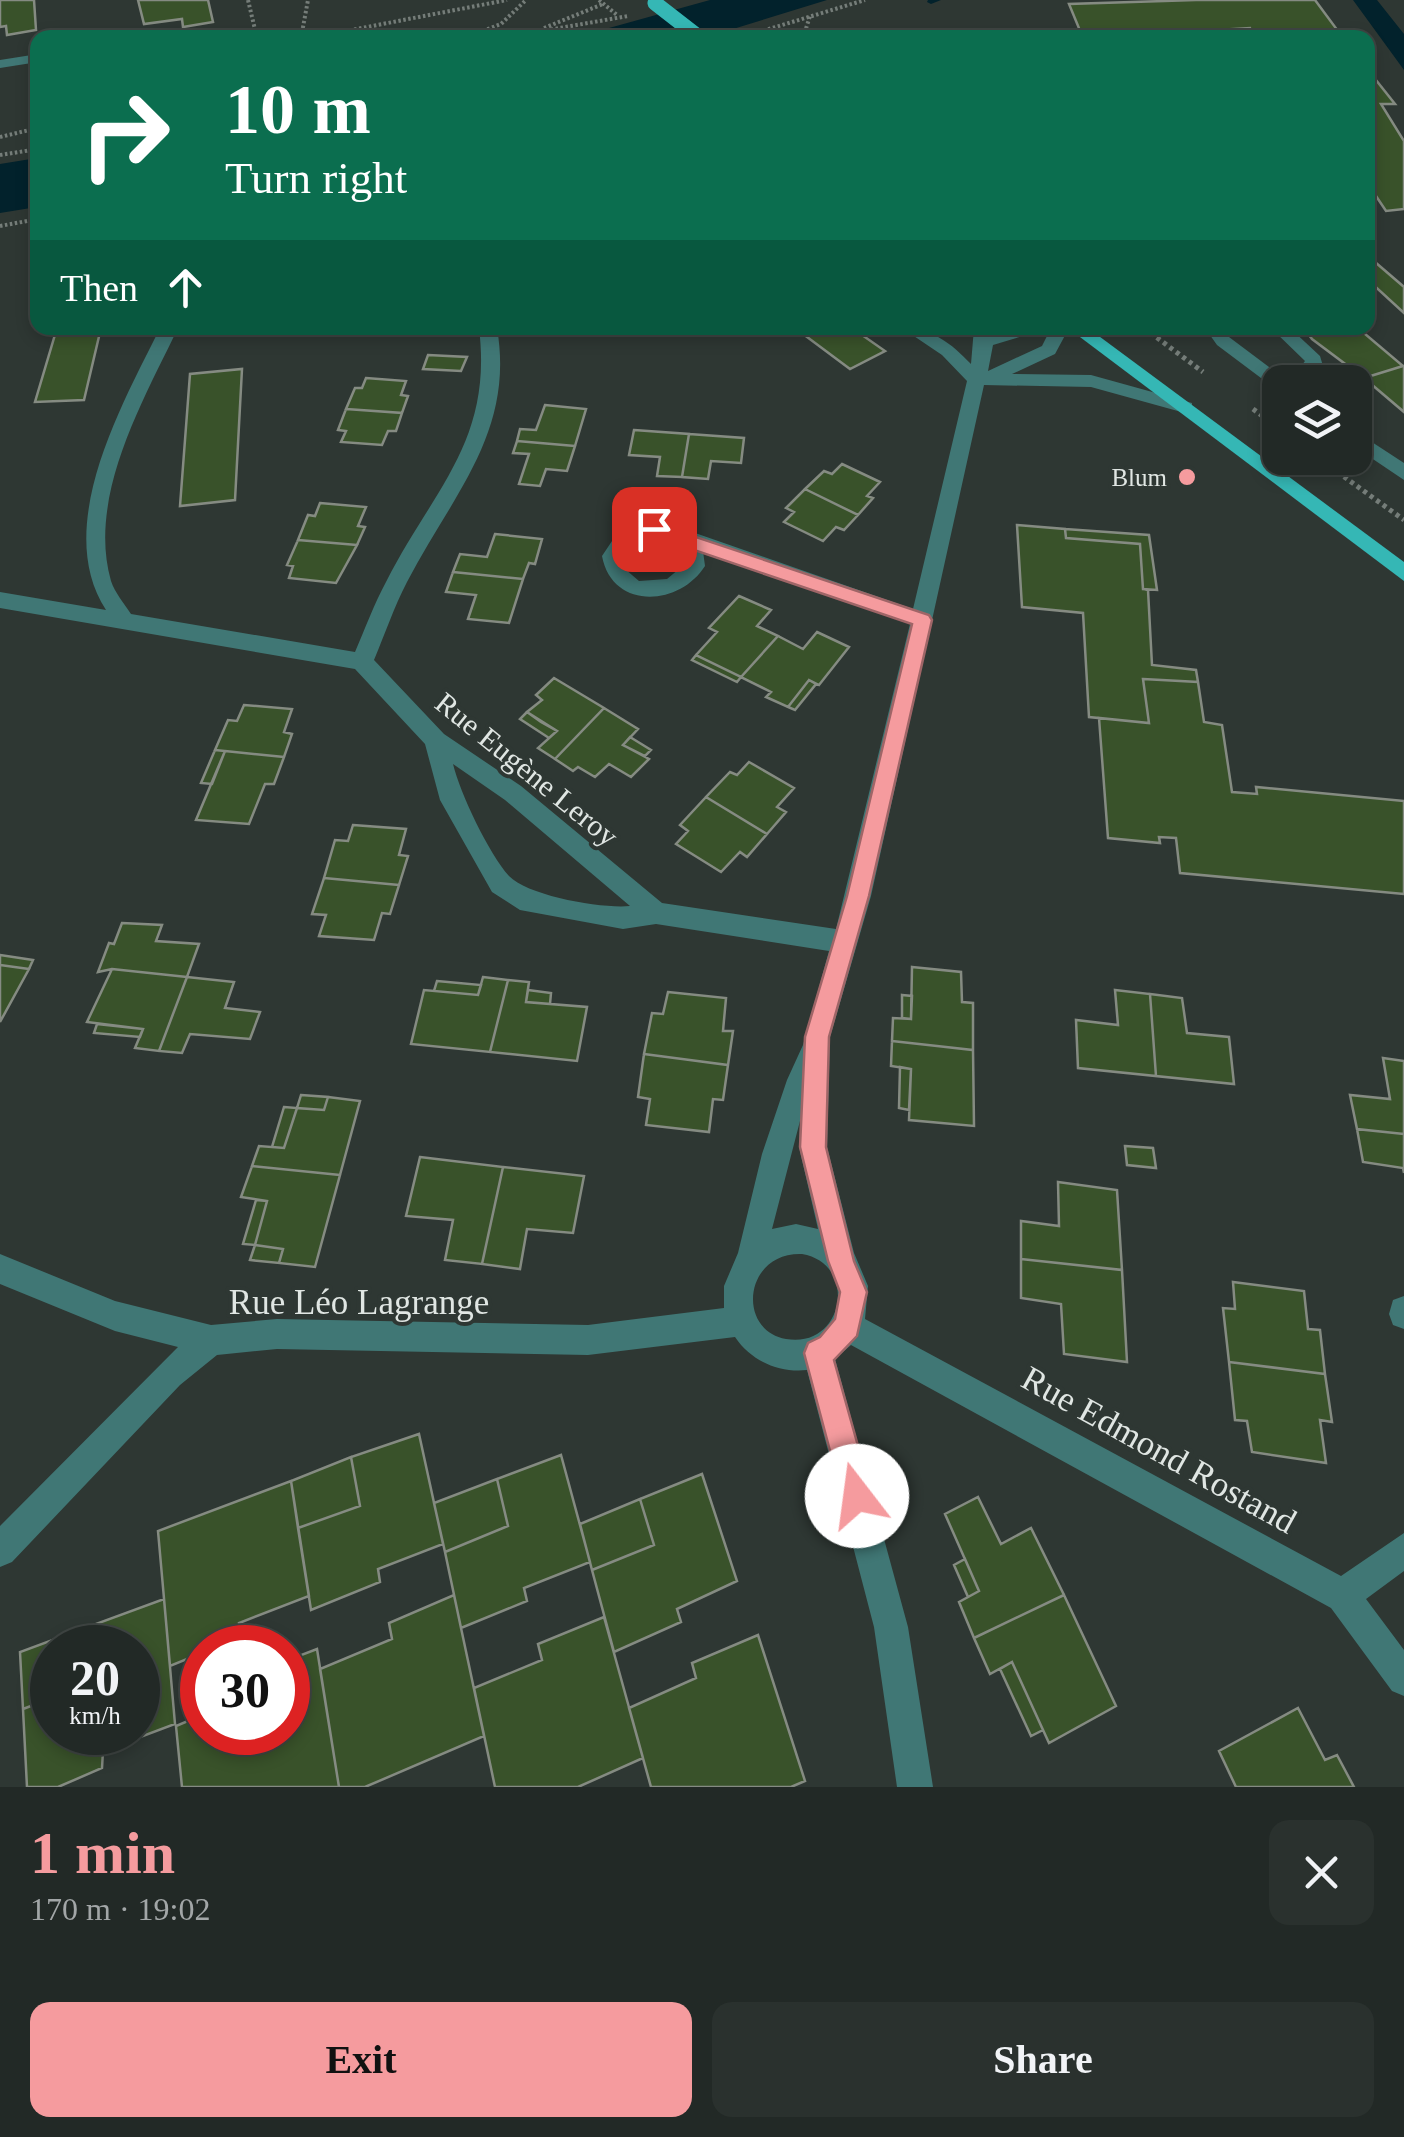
<!DOCTYPE html>
<meta charset="utf-8">
<style>
:root{--surface:#222926;--page:#2a312e;--text:#f1f3f6;--muted:#a2a6a7;--line:#3f4543;--accent:#f59b9e}
body{margin:0;font-family:"Times New Roman",serif;background:var(--page);color:var(--text);height:100vh;display:flex;flex-direction:column;font-size:38px;white-space:nowrap}
*{box-sizing:border-box;margin:0}
p{font-size:32px;color:var(--muted)}
.icon{flex:none;width:55px;height:55px;fill:none;stroke:currentColor;stroke-width:2;stroke-linecap:round;stroke-linejoin:round}
.map{position:relative;height:1787px;overflow:hidden}
.details{display:flex;flex-direction:column;background:var(--surface);flex:1}
.details>*{flex:none}
.guide{position:absolute;left:30px;top:30px;width:1345px;height:305px;border-radius:20px;box-shadow:0 5px 15px #0003,0 0 0 2px var(--line);background:#0b6e4f;color:#fff;overflow:hidden}
.buttons{position:absolute;left:1262px;top:365px;display:grid;gap:20px}
.buttons a{display:grid;place-items:center;width:110px;height:110px;border-radius:20px;background:var(--surface);box-shadow:0 5px 15px #0003,0 0 0 2px var(--line);font-size:50px}
.speed{position:absolute;left:30px;top:1625px;display:flex;gap:20px;font-size:50px;font-weight:700;text-align:center}
.speed>*{display:grid;place-content:center;width:130px;height:130px;border-radius:50%;background:var(--surface);box-shadow:0 5px 15px #0003,0 0 0 2px var(--line);line-height:1}
.speed small{font-size:25px;font-weight:400}
.speed .limit{border:15px solid #d22;background:#fff;color:#111}
.pin{position:absolute;display:grid;place-items:center;width:85px;height:85px;color:#fff;margin:-42px;border-radius:20px;box-shadow:0 5px 15px #0006}
.me{position:absolute;width:110px;margin:-55px;rotate:345deg;stroke-linejoin:round;filter:drop-shadow(0 0 8px #0008)}
.turn{display:flex;align-items:center;gap:35px;height:210px;padding:0 30px;font-size:45px}
.turn .icon{width:130px;height:130px;stroke-width:2.5}
.turn b{display:block;font-size:70px;line-height:85px}
.then{display:flex;align-items:center;height:95px;padding:0 30px;background:#0003;gap:20px;font-size:38px}
.round{display:grid;place-items:center;flex:none;width:105px;height:105px;border-radius:20px;background:var(--page)}
.headline{display:flex;align-items:center;justify-content:space-between;height:170px;padding:0 30px}
h1{font-size:60px;font-weight:600;line-height:75px;color:var(--accent)}
.primary-button{display:flex;gap:20px;margin-top:auto;padding:20px 30px}
.primary-button a{flex:1;height:115px;border-radius:20px;background:var(--accent);color:#111;font-size:40px;font-weight:600;line-height:115px;text-align:center}
.primary-button a+a{background:var(--page);color:var(--text)}
.map>svg:first-child{display:block}
.water{fill:#02222c}
.lines{fill:none;stroke-linecap:round;stroke-linejoin:round}
.stream{fill:#02222c;fill-rule:evenodd}
.building{fill:#39522a;stroke:#858b82;stroke-width:2.5}
.path-far1{stroke:#757d79;stroke-width:4;stroke-dasharray:2.5 2.5;stroke-linecap:butt}
.path{stroke:#757d79;stroke-width:5;stroke-dasharray:4 4;stroke-linecap:butt}
.lane{fill:#407775;fill-rule:evenodd}
.street{fill:#407775;fill-rule:evenodd}
.primary{fill:#35b7b5;fill-rule:evenodd}
.primary-bridge{stroke:#35b7b5;stroke-width:15}
.route{fill:#f59b9e;stroke:#9f6567;stroke-width:2.5}
.poi-dot{fill:#f59b9e;stroke:#2e3733;stroke-width:4}
.labels{text-anchor:middle;dominant-baseline:central;stroke-width:8;stroke-linejoin:round;paint-order:stroke}
.far-poi-label{font-size:25px;fill:#e0e6e3;stroke:#2e3733;text-anchor:end}
.street-label{font-size:30px;fill:#e0e6e3;stroke:#2e3733}
.near-street-label{font-size:35px;fill:#e0e6e3;stroke:#2e3733}
</style>
<div class="map">
<svg width="1404" height="1787" viewBox="0 0 1404 1787">
<rect width="100%" height="100%" fill="#2e3733"/>
<path class="water" d="M710 0H827L707 37 573 38Z
M1353 0H1377L1404 34V70Z
M37 158V207L0 213V164Z"/>
<g class="lines">
<path class="stream" d="M928 0H941L931 4 927 2Z"/>
</g>
<path class="building" d="M0 0H34L36 30 7 35 6 26 0 27Z
M138 0H208L213 22 183 27 182 19 144 24Z
M1196 0H1315L1338 31 1253 35 1250 28 1165 33 1170 38H1083L1069 4Z
M1368 70 1395 104H1381L1404 141V209L1386 211 1368 184Z
M1368 256 1404 287V313L1368 280Z
M57 328H101L84 400 35 402Z
M795 328H852L885 351 850 369Z
M1304 328H1358L1403 366 1364 378 1312 339Z
M428 355 467 357 461 371 423 369Z
M1403 366 1404 367V412L1364 378Z
M242 369 235 500 180 506 190 374Z
M366 378 406 381 401 395 408 396 402 413 346 409 355 388H362Z
M545 405 586 409 575 446 517 441 520 429 536 430Z
M346 409 402 413 396 431H388L382 445 341 442 346 431 338 430Z
M634 430 689 434 682 477 657 476 660 457 629 455Z
M689 434 744 438 741 463 711 461 708 479 682 477Z
M517 441 575 446 567 471 546 469 540 486 519 484 529 454 513 453Z
M842 464 880 482 867 496 873 498 858 515 805 489 824 471 832 474Z
M805 489 858 515 844 530 836 527 823 541 784 522 794 512 786 508Z
M320 503 366 507 358 526 365 527 357 545 298 540 308 515 315 516Z
M1017 525 1065 529 1066 538 1140 544 1143 589 1148 590 1152 665 1196 670 1198 682 1143 679 1149 723 1089 717 1083 613 1022 607Z
M1065 529 1149 535 1157 590 1143 589 1140 544 1066 538Z
M495 534 542 539 535 564 529 563 523 579 453 572 460 554 487 557Z
M298 540 357 545 336 583 289 578 293 566 287 565Z
M453 572 523 579 509 623 468 619 476 595 446 592Z
M739 596 771 610 757 626 778 636 741 677 696 655 717 632 709 628Z
M817 632 849 647 819 685 809 680 788 707 766 697 771 692 741 677 778 636 803 649Z
M696 655 741 677 737 682 692 660Z
M554 678 604 708 555 759 538 748 557 731 527 712 542 700 536 695Z
M1143 679 1198 682 1204 722 1222 725 1232 792 1257 794 1256 787 1404 801V894L1180 873 1176 838 1159 837 1160 843 1108 838 1099 718 1149 723Z
M809 680 816 684 795 710 788 707Z
M244 705 292 709 284 732 292 734 284 757 215 750 228 720 237 721Z
M604 708 638 729 623 745 649 759 631 777 609 764 595 777 578 767 573 771 555 759Z
M527 712 541 722 557 731 549 738 520 719Z
M630 737 651 750 645 756 623 745Z
M215 750 225 751 212 784 201 783Z
M225 751 284 757 274 784H265L249 824 196 820Z
M749 762 794 788 777 807 786 812 767 834 706 797 730 772 737 775Z
M706 797 767 834 747 857 740 852 721 872 676 844 688 831 680 825Z
M353 825 406 829 399 855 408 856 399 885 324 878 335 840 348 841Z
M324 878 399 885 390 914 382 913 374 940 319 936 326 915 312 914Z
M122 923 162 925 156 941 199 944 187 977 112 969 98 972 109 943 114 944Z
M0 955 33 960 29 969 0 965Z
M0 965 29 969 0 1022Z
M912 967 961 972 962 1002 973 1003V1050L892 1041 893 1018 911 1019Z
M112 969 187 977 159 1051 135 1048 143 1029 87 1022Z
M187 977 234 982 225 1008 260 1012 250 1039 190 1034 182 1053 159 1051Z
M483 977 508 980 490 1052 411 1044 424 990 478 995Z
M508 980 529 982 526 1002 587 1007 577 1061 490 1052Z
M437 981 481 985 478 995 434 991Z
M528 990 551 993 550 1004 526 1002Z
M1115 990 1150 994 1156 1076 1078 1068 1076 1020 1118 1025Z
M668 992 726 998 723 1031H733L728 1065 644 1054 652 1013 663 1014Z
M1150 994 1182 998 1187 1033 1229 1037 1234 1084 1156 1076Z
M902 995 912 996 911 1019 902 1018Z
M97 1024 143 1029 140 1037 94 1033Z
M892 1041 973 1050 974 1126 909 1120 911 1069 891 1066Z
M644 1054 728 1065 723 1100 713 1099 709 1132 646 1125 650 1099 638 1097Z
M1383 1058 1404 1061V1134L1357 1129 1350 1095 1390 1099Z
M900 1067 911 1069 909 1110 899 1108Z
M301 1095 328 1097 324 1110 297 1108Z
M328 1097 360 1101 340 1175 252 1166 259 1146 284 1148 297 1108 324 1110Z
M284 1107 297 1108 284 1148 272 1147Z
M1357 1129 1404 1134V1173L1403 1168 1363 1162Z
M1125 1146 1153 1148 1156 1168 1127 1165Z
M420 1157 503 1167 482 1264 445 1260 453 1220 406 1216Z
M252 1166 340 1175 315 1267 279 1263 283 1249 255 1245 267 1201 241 1197Z
M503 1167 584 1176 573 1233 527 1229 520 1269 482 1264Z
M1058 1182 1117 1190 1122 1270 1021 1259V1221L1059 1226Z
M256 1200 267 1201 255 1245 243 1244Z
M255 1245 283 1249 279 1263 250 1260Z
M1021 1259 1122 1270 1127 1362 1064 1354 1061 1304 1021 1298Z
M1233 1282 1304 1291 1308 1329 1320 1330 1325 1374 1229 1362 1223 1308 1235 1309Z
M1229 1362 1325 1374 1332 1422 1320 1420 1326 1463 1252 1452 1247 1421 1235 1420Z
M419 1434 443 1544 378 1569 380 1582 311 1610 298 1528 360 1506 351 1457Z
M561 1455 590 1562 524 1588 527 1601 461 1628 445 1552 508 1526 497 1479Z
M351 1457 360 1506 298 1528 291 1481Z
M702 1474 737 1581 677 1609 681 1622 614 1652 592 1570 654 1545 640 1499Z
M497 1479 508 1526 445 1552 434 1503Z
M291 1481 309 1596 239 1623 241 1637 216 1648H202V1653L170 1666 158 1531Z
M978 1497 1001 1544 1031 1528 1064 1595 974 1638 959 1602 979 1591 945 1514Z
M640 1499 654 1545 592 1570 580 1524Z
M965 1559 979 1591 968 1597 954 1565Z
M454 1595 484 1736 365 1787H339L320 1669 392 1639 389 1623Z
M1064 1595 1116 1706 1049 1743 1012 1662 990 1674 974 1638Z
M164 1599 175 1724 103 1751 102 1768 58 1787H27L23 1709 52 1698V1732H138V1648H94L93 1625Z
M604 1617 643 1758 578 1787H495L474 1688 542 1660 538 1644Z
M93 1625 94 1648H52V1698L23 1709 20 1652Z
M758 1635 805 1781 791 1787H651L629 1708 696 1678 692 1663Z
M317 1649 339 1787H182L176 1726 202 1715V1732H288V1660Z
M1012 1662 1043 1730 1031 1736 1000 1669Z
M1298 1708 1325 1760 1337 1755 1354 1787H1236L1219 1751Z"/>
<g class="lines">
<path class="path-far1" d="M248 0 257 38
M599 0 617 15
M544 28 603 4
M531 33 628 16
M749 35 865 0
M301 38 308 0
M310 38 507 0
M464 38 501 24 526 0
M515 38 533 32
M803 38 810 16
M0 137 38 128
M0 155 38 149
M0 226 38 219"/>
<path class="path" d="M1144 328 1203 372
M1253 409 1280 429
M1318 458 1404 520"/>
<path class="lane" d="M38 54V62L0 68V60Z
M1205 328H1223L1229 337 1289 382H1280V389L1273 387 1217 345Z
M1271 328H1290L1320 356 1323 366 1308 382H1289L1305 361Z
M1355 431 1404 463V480L1355 447Z"/>
<path class="street" d="M160 328H178C143 401 87 497 111 581 115 593 124 603 131 614L355 652C365 629 374 604 386 582 433 489 493 442 479 328H497C515 433 452 495 407 582 394 607 385 634 374 660L444 734 521 786 662 903 836 929 910 624 703 551 705 566C679 607 612 610 602 556L618 532 653 522 675 526 913 609 967 381 942 355 902 328C932 328 951 343 971 364L974 328H992L993 334 1013 328H1039L1036 332 993 345 988 371 1042 346 1051 328H1069L1055 354 1012 374 1091 375 1192 403V411L1185 413 1091 387 984 385 871 896 830 1037 827 1147 854 1253 868 1286 865 1319 1341 1576 1404 1533V1571L1366 1599 1404 1650V1696L1392 1691 1331 1608 851 1345 835 1359 908 1627 933 1787H897L874 1627 807 1370C779 1373 751 1361 735 1337L588 1355 277 1349 217 1355 180 1385 12 1562 0 1567V1526L178 1347 115 1331 0 1284V1254L115 1301 211 1325 277 1319 588 1325 724 1308V1286L738 1253 762 1154 787 1080 803 1045 829 951 656 924 623 929 520 910 492 892 440 800 425 744 355 669 0 608V592L106 610C52 527 122 405 160 328ZM653 536C671 539 684 545 685 564L667 579 639 581 625 569 622 557 632 542ZM453 764 505 800 630 906C603 909 528 896 509 876 489 854 460 793 453 764ZM800 1121 799 1147 818 1229 796 1224 772 1229ZM802 1254C859 1264 844 1349 786 1339 736 1330 744 1252 802 1254Z
M1404 1296V1329L1393 1325 1389 1314 1393 1300Z"/>
<path class="primary" d="M1068 328H1088L1404 562V581Z"/>
<path class="primary-bridge" d="M655 3 700 38"/>
</g>
<path class="route" d="M654 523 929 615 932 620 869 896 829 1037 826 1147 854 1261 867 1292 857 1336 834 1360 872 1496 867 1507 857 1511 846 1507 842 1496 804 1353 808 1343 820 1337 835 1319 840 1292 828 1261 800 1147 805 1037 847 896 912 624 647 534 644 529Z"/>
<circle class="poi-dot" cx="1187" cy="477" r="10"/>
<g class="labels">
<g class="far-poi-label">
<text x="1167" y="477">Blum</text>
</g>
<g class="street-label">
<text transform="translate(527 769) rotate(39)">Rue Eugène Leroy</text>
</g>
<g class="near-street-label">
<text x="359" y="1302">Rue Léo Lagrange</text>
<text transform="translate(1159 1450) rotate(29)">Rue Edmond Rostand</text>
</g>
</g>
</svg>
<div class="buttons">
<a><svg class="icon" aria-label="layers" viewBox="0 0 24 24"><path d="M12 4l9 5-9 5-9-5zM3 14l9 5 9-5"/></svg></a>
</div>
<div class="speed"><div>20<small>km/h</small></div><div class="limit">30</div></div>
<div class="pin" style="left:654px;top:529px;background:#d93025"><svg class="icon" aria-label="arrive" viewBox="0 0 24 24"><path d="M6 21V4h12l-3 4 3 4H6"/></svg></div>
<svg class="me" style="left:857px;top:1496px" viewBox="-20 -20 40 40"><circle r="19" fill="#fff"/><path d="M0-13L10 11 0 6-10 11z" fill="#f59b9e"/></svg>
<div class="guide">
<div class="turn"><svg class="icon" aria-label="right" viewBox="0 0 24 24"><path d="M7 20v-9h11M14 6l5 5-5 5"/></svg><div><b>10 m</b>Turn right</div></div>
<div class="then">Then<svg class="icon" aria-label="ahead" viewBox="0 0 24 24"><path d="M12 20V5M6 11l6-6 6 6"/></svg></div>
</div>
</div>
<section class="details">
<div class="headline"><div><h1>1 min</h1><p>170 m · 19:02</p></div><a class="round"><svg class="icon" aria-label="close" viewBox="0 0 24 24"><path d="M6 6l12 12M18 6L6 18"/></svg></a></div>
<div class="primary-button"><a>Exit</a><a>Share</a></div>
</section>
